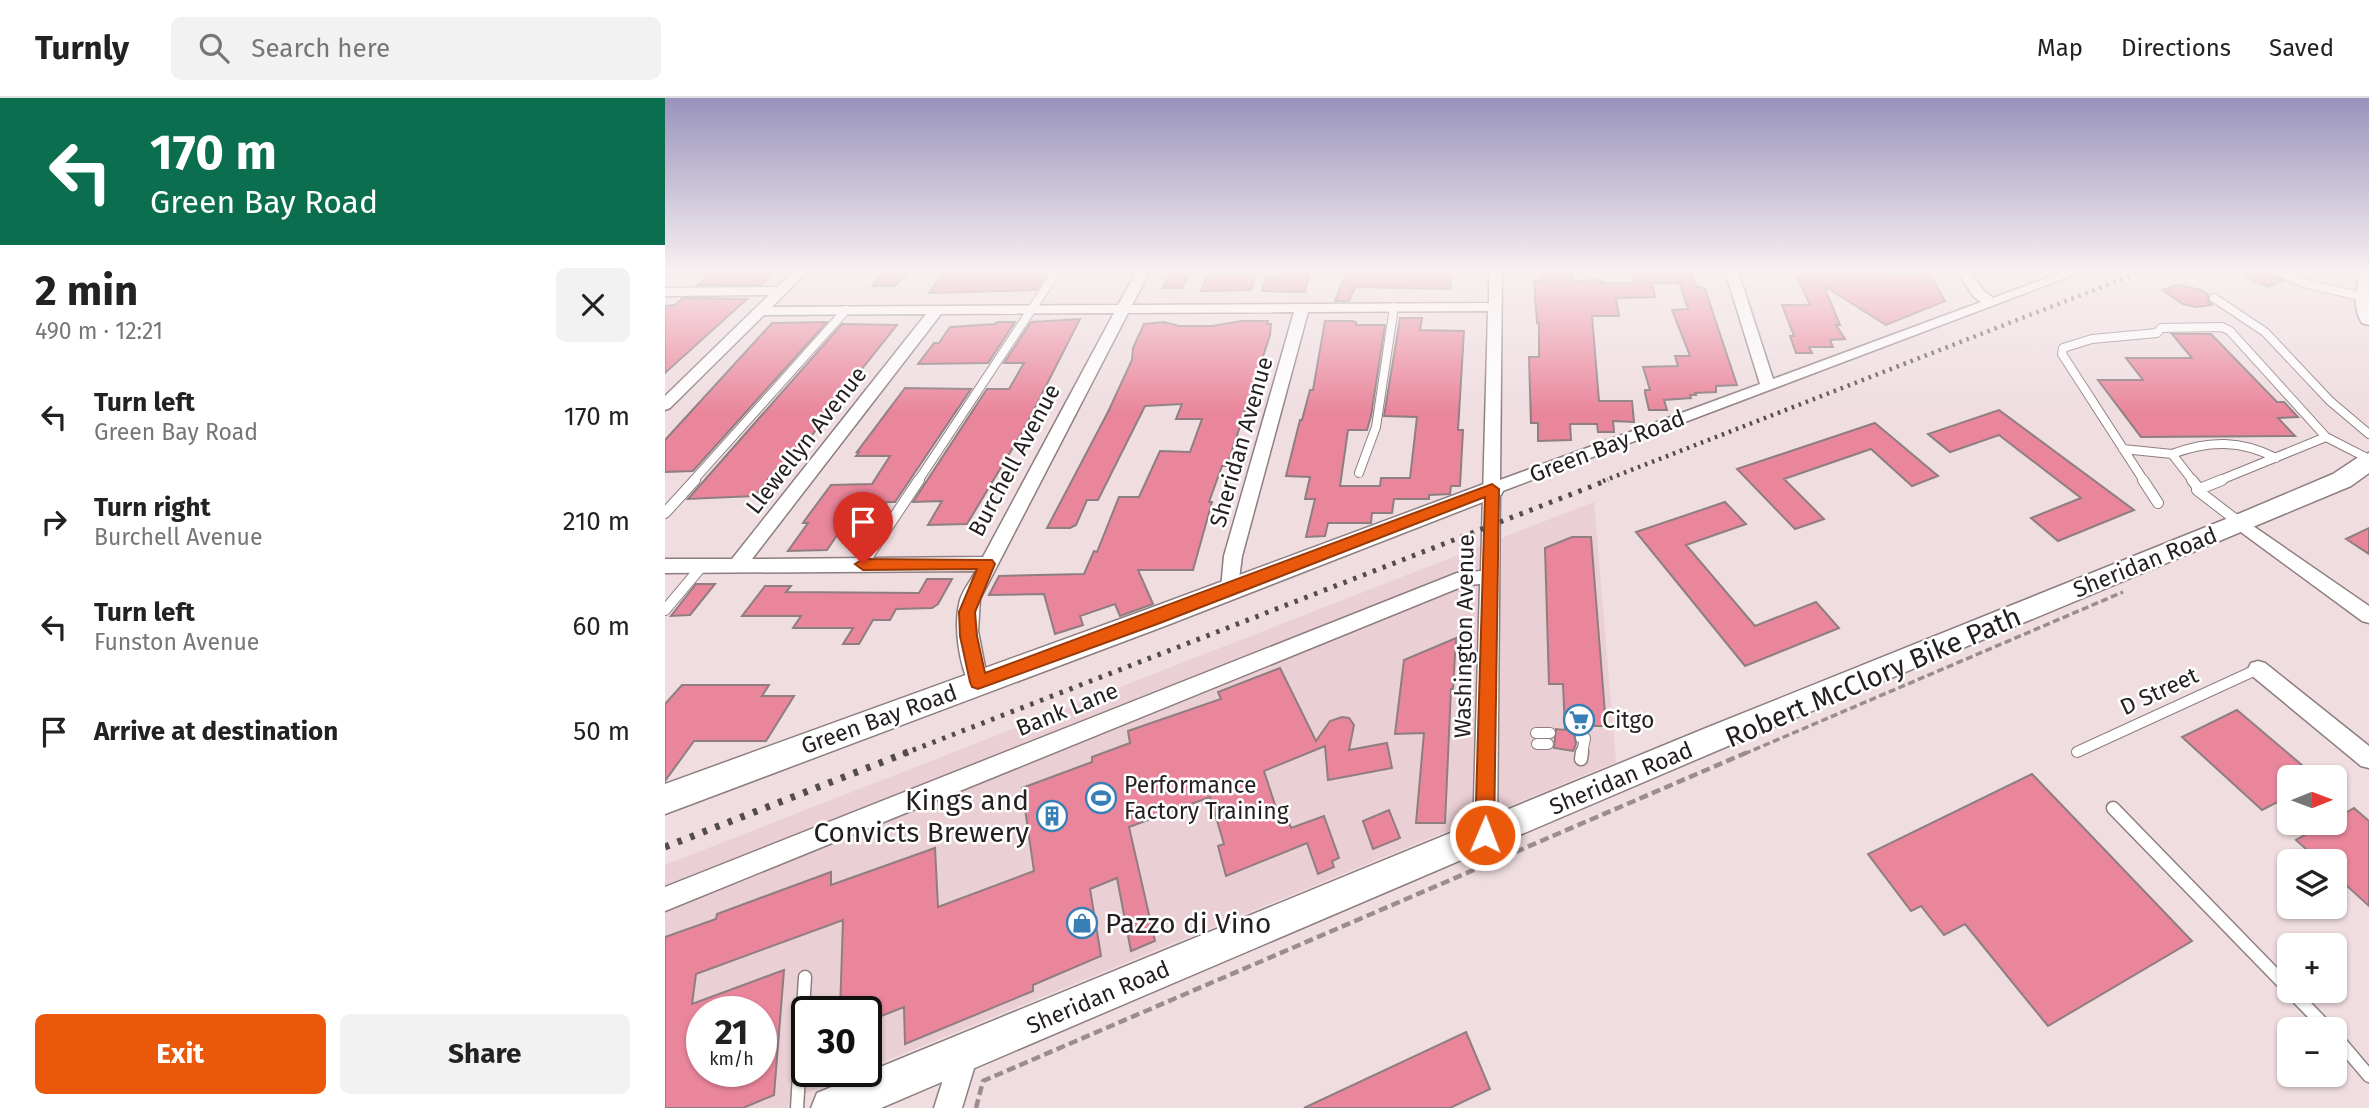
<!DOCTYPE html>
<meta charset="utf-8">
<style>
:root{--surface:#fff;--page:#f2f2f2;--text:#222;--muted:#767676;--line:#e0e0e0;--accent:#ea580c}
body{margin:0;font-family:"Fira Sans",sans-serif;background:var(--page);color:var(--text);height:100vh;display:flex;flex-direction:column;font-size:26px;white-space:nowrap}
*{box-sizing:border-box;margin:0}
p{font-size:23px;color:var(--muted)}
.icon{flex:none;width:38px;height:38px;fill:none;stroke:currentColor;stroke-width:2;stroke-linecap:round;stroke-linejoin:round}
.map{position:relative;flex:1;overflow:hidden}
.panel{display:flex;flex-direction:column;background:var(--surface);width:665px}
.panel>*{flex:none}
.top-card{background:#0b6e4f;color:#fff;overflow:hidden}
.needle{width:46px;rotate:89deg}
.fabs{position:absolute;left:1612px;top:667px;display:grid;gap:14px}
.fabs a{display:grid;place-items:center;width:70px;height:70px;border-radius:10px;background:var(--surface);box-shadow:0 2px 5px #0004;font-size:35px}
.speed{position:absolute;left:21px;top:898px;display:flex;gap:14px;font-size:35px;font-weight:700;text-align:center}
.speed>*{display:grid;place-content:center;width:91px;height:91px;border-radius:50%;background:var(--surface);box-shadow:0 2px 5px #0004;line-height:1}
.speed small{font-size:18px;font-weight:400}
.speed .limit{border:4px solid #111;border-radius:10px;background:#fff;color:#111}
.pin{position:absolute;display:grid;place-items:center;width:60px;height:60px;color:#fff;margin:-72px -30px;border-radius:50% 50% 50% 0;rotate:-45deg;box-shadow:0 0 7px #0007}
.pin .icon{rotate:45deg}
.me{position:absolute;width:77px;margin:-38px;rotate:1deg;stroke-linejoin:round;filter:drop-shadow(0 0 5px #0008)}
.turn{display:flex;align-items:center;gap:24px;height:147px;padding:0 35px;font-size:32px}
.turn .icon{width:91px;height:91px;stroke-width:2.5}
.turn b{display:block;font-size:49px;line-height:60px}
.round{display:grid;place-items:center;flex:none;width:74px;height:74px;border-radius:10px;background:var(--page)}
.head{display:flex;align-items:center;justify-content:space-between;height:119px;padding:0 35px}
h1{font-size:42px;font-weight:700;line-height:52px}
.primary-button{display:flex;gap:14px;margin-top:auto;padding:14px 35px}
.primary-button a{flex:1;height:80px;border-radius:10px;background:var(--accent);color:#fff;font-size:28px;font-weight:700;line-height:80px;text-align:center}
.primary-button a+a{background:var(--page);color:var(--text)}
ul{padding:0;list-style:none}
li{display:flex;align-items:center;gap:21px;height:105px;padding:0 35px}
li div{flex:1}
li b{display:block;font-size:26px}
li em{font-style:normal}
header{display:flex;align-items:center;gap:42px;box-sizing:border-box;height:98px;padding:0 35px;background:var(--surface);border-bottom:2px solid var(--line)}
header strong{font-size:33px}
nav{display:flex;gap:38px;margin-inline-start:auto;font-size:24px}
.search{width:490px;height:63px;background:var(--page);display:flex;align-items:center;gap:18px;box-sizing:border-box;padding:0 24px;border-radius:10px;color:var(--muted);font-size:26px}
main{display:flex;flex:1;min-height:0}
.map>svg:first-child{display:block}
.built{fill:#eacfd4;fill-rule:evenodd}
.building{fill:#ea869c;stroke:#8e7e81;stroke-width:2;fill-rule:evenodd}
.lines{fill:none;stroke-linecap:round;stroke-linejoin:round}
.lane-far2-casing{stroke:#8e7e80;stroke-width:10}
.lane-far1-casing{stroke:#8e7e80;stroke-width:12}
.lane-casing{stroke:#8e7e80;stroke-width:15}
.street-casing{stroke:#8e7e80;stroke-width:3}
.secondary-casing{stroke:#8e7e80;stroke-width:3}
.path-far1{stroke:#998d8f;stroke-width:3.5;stroke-dasharray:7 3.5;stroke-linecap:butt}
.path{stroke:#998d8f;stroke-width:4.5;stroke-dasharray:9 4.5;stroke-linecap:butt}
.lane-far2{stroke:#fff;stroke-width:8}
.lane-far1{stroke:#fff;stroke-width:10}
.lane{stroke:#fff;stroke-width:12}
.street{fill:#fff;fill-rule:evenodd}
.secondary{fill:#fff;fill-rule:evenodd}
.rail-far2{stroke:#534b4c;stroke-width:4.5;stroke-dasharray:2.5 5;stroke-linecap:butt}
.rail-far1{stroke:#534b4c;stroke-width:5;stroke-dasharray:3.5 7;stroke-linecap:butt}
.rail{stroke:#534b4c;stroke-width:7;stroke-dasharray:4.5 9;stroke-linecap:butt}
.route{fill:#ea580c;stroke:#983908;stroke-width:2}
.labels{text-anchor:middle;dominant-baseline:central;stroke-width:5;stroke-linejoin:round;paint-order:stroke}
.street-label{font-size:23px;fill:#241e1f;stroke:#fff}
.poi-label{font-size:23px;fill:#241e1f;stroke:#fff;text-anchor:start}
.near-street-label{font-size:28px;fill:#241e1f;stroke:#fff}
.near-poi-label{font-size:28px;fill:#241e1f;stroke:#fff;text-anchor:end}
</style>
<header>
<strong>Turnly</strong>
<div class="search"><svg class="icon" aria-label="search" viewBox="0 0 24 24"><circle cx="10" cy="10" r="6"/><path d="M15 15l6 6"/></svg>Search here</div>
<nav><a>Map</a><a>Directions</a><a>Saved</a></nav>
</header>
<main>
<section class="panel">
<div class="top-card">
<div class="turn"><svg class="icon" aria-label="left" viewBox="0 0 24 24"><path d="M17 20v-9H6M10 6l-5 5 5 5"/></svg><div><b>170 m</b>Green Bay Road</div></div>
</div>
<div class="head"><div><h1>2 min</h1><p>490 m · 12:21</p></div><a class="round"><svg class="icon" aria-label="close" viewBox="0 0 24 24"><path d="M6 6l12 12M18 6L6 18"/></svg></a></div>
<ul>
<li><svg class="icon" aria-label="left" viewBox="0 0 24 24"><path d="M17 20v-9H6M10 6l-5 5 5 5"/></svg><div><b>Turn left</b><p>Green Bay Road</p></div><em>170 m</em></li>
<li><svg class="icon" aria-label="right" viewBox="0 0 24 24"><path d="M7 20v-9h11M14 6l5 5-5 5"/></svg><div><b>Turn right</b><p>Burchell Avenue</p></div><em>210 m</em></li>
<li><svg class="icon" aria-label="left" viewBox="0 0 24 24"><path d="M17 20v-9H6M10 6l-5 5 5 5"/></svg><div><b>Turn left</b><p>Funston Avenue</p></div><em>60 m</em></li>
<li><svg class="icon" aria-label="arrive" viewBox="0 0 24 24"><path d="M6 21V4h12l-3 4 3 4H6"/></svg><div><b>Arrive at destination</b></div><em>50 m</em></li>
</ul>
<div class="primary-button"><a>Exit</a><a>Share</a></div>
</section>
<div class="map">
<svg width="1704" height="1010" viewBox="0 0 1704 1010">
<rect width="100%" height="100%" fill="#efdde0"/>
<path class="built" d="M929 404 951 664 201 971V914H142V973H196L126 1001 122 1010H0V767ZM37 914H96V973H37Z"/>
<path class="building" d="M49 173H110L96 187H33Z
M221 173H244L230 188H207Z
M353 173 383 174 371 192 264 195 276 178H336L338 175Z
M510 173H526L517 190H498L505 176Z
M712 173H768L767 176H786L785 191 690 189 684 203H670L682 174Z
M876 173H907L908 183 936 182V185H969L967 173H1026L1031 188 1040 191 1072 287 1051 288V294L1030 295 1031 297H1025L1026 300 999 302 1002 312H984L980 295V292H985L978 269 1013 268 1010 258H1025L1007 212 1023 211 1013 180V185H987L990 199 951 200 954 218H927L934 303H967L969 324 948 323 949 334H933L932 326H905L906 342 873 343V325H866L864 259H874V225H872L869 183H877Z
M1213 173 1215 177H1265L1280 203 1221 227 1159 188 1175 227H1171L1180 241 1165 242 1168 249H1144L1147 255H1131L1125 238H1129L1117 207H1145L1130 174Z
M1596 173H1604L1607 179 1617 183 1603 189 1581 179Z
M591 177 586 192 536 193 542 178Z
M644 177 640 194 597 193 601 179Z
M1513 187 1536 192 1543 197V202L1547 207 1531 209 1518 206 1497 192Z
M18 200 82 201 0 275V208L10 207Z
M735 220H757L755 232 799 233 793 332H798L795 388H786L785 396 764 397V401H729L727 415H707L706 425H663L660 438 641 439 650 401H640L645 379 621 378 635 322H637L645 292H648L660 223H687L691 224V227H720L706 318 702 332H683L675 388H715L716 380H745L752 319 719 318Z
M415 221 358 333 302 426 263 427 277 403 248 404 322 291H344L359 265H339L366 224Z
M576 223H603L602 226H606L605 237 562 368H557L544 404H547L528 472H473L488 506 455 518 450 506 415 518 418 527 390 536 379 496 324 497 334 478 419 476 429 453 432 454 454 399H474L495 353 525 354 537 321H511L517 306 480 308 433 402H422L411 427 405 430H382L443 314 467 262 468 250 479 226 499 224 514 228H547Z
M162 224 28 373 0 374V342L107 225Z
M332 224H350L323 265 253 266 269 245H274L285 229 330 226Z
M177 226 232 227 192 277H189L165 306H171L120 372H110L90 398 23 401Z
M1507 236H1546L1612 304H1619L1633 319 1613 320 1630 338 1476 339 1433 282H1478L1461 260H1527Z
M240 290 306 291 230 404H222L211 421H183L162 452 123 453 143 425H138L140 422 166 387 207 386 225 358H191L194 354H192Z
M1334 312 1469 412 1393 443 1366 420 1416 400 1334 337 1285 354 1263 336Z
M1210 325 1273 378 1247 388 1206 351 1119 381 1159 421 1130 431 1072 371Z
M1060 404 1081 426 1021 447 1090 528 1151 504 1174 530 1080 568 971 434Z
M1704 430V456L1681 441Z
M907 439H926L941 628H918L917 633 909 637 911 646 908 653 889 650 891 631 900 632 898 586H884L880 450Z
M262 481H287L273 506 267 510 231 511 225 522H208L194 546H178L188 530H128L136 518H77L100 488H126L121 494 254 495Z
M31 486H50L25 517 6 518Z
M791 540 788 591H786L780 725H751L759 635 730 636 739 562Z
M615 570 651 643 665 623 677 619 684 620 689 627 684 652 722 645 727 670 663 682 660 648 599 673 612 713 619 710 626 730 659 718 674 760 667 763 669 769 653 776 642 745 561 778 553 748 559 746 545 699 464 729 490 843 466 853 452 780 425 791 436 858 368 887V893L240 946 239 909 201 924V914H175L178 822 31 876 27 906 119 872 109 997 78 1010H0V839L51 821 52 816 166 774V787L270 750 273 809 369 773 357 690 427 664V659L465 645 463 633 556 601 553 594ZM37 914H96V973H37Z
M17 587H104L97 598H129L101 643H29L0 683V606Z
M1572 612 1651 679H1624V698L1597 712 1517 639Z
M1367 676 1527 843 1383 928 1300 826 1279 837 1256 808 1246 813 1203 756Z
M1689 710 1704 723V808L1670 777V763H1654L1631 742 1663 724H1670V721Z
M724 712 735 740 708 751 698 723Z
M801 934 825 991 785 1010H639Z"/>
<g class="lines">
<g class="lane-far2-casing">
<path id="lane-far2" d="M1610 173 1642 186 1699 199
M1549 200 1600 234 1665 303 1704 336
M1458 351 1507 356
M694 375 711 329 729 209
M28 383 181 212
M253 383 392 173
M1479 383 1397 256 1398 250 1427 241 1492 235 1496 230 1557 229 1565 233 1661 339
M1528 383 1507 356C1544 342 1576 342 1611 360
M1553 383 1661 339 1704 361"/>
</g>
<g class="lane-far1-casing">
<path id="lane-far1" d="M1478 382 1493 405
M1527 382 1534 391
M1557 382 1532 392 1575 425
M0 415 30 382
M198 466 254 382
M0 512 37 468
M871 635H885
M916 640H920L917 656
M872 646H883
M1412 654 1593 571"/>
</g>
<g class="lane-casing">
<path id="lane" d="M916 661 917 654
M1448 710 1624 891
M1625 892 1663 931
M1670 938 1704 978
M132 1010 140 879"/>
</g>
<g class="street-casing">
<path id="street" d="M129 173H143L107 209 453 207 472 173H485L467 207 824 205V173H837L835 382 1095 286 1060 173H1073L1108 281 1316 204 1308 198 1292 173H1304L1318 192 1328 200 1401 173H1419L835 394 832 737 828 745 820 748 812 745 808 737 815 486 801 487 0 813V789L792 475 816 473 823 213 643 214 577 458 572 496H558L556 491 559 458 629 214 463 215 315 501 313 533 323 584 320 590 313 592 306 590C294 567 288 527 295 502 298 492 306 482 311 473L0 475V461H67L261 216 99 217 5 310 0 312V298L104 197 0 198V190L112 189ZM449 215 318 459 87 461 276 216Z
M1575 419 1704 508V525L1697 523 1569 429 1566 425 1569 421Z
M1593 563 1600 565 1704 648V670L1696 668 1586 577 1583 571 1586 565Z
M300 940 310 944 314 954 297 1010H269L290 944Z"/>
</g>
<g class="secondary-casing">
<path id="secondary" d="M1695 173H1704V227L1697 225C1687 209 1691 191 1695 173Z
M1704 355V375L1686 388 1063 648 216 1010H146L152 995 1041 630 1566 419 1668 376 1695 358Z
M827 383 836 385 839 391 836 397 500 528 0 716V686L480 512Z"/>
</g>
<path class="path-far1" d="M1079 656 1458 494"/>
<path class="path" d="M311 1010 318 983 1083 654"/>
<use href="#lane-far2" class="lane-far2"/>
<use href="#lane-far1" class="lane-far1"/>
<use href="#lane" class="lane"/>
<use href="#street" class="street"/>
<use href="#secondary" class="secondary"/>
<path class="rail-far2" d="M938 383 1478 173"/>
<path class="rail-far1" d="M238 656 943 382"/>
<path class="rail" d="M0 749 243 654"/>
</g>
<linearGradient id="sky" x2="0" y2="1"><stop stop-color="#9993bc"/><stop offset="0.55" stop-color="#f8f0f1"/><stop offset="1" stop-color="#f8f0f1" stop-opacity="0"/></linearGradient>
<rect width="1704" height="314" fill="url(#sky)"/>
<path class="route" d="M827 386 834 391 829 737 827 743 820 746 813 743 810 737 820 399 495 525 313 591 307 589 305 584 295 538 294 514 312 471 198 472 190 466 198 461 327 462 330 466 310 514 312 538 320 575Z"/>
<defs>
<g id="supermarket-ring" transform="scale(1.575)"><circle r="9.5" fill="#fff" stroke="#377fb4" stroke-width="1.5"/><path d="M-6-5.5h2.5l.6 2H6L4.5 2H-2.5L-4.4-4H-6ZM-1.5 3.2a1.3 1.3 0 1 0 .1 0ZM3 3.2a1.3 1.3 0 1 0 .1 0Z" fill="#377fb4"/></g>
<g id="stadium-ring" transform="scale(1.575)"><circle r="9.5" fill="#fff" stroke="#377fb4" stroke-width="1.5"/><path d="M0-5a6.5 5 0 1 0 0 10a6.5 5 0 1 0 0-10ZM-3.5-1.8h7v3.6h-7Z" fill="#377fb4"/></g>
<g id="building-ring" transform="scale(1.575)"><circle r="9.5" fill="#fff" stroke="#377fb4" stroke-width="1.5"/><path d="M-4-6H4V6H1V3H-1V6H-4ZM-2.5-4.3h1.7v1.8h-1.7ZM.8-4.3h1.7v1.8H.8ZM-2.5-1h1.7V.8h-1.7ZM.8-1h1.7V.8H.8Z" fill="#377fb4"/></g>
<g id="shop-ring" transform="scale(1.575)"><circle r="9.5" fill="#fff" stroke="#377fb4" stroke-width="1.5"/><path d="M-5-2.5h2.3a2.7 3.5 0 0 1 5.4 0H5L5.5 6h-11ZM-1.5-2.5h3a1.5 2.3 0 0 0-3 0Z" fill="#377fb4"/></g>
</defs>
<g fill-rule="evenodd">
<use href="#supermarket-ring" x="914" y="622"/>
<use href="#stadium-ring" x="436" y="700"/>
<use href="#building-ring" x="387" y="718"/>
<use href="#shop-ring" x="417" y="825"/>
</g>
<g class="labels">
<g class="street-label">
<text transform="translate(141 342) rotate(-52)">Llewellyn Avenue</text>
<text transform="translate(576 344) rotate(-74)">Sheridan Avenue</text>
<text transform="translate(942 348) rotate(-21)">Green Bay Road</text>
<text transform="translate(349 362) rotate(-62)">Burchell Avenue</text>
<text transform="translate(1480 464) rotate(-22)">Sheridan Road</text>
<text transform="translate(799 538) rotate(-89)">Washington Avenue</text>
<text transform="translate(1494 593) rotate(-25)">D Street</text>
<text transform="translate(402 611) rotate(-22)">Bank Lane</text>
<text transform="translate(214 621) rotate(-20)">Green Bay Road</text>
<text transform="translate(956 680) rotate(-23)">Sheridan Road</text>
<text transform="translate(433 899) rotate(-23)">Sheridan Road</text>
</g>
<g class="poi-label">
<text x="937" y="622">Citgo</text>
<text x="459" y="687">Performance<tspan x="459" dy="26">Factory Training</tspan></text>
</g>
<g class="near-street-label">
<text transform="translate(1208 579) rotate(-23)">Robert McClory Bike Path</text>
</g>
<g class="near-poi-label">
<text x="364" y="702">Kings and<tspan x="364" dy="32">Convicts Brewery</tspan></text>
<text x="440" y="825" text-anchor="start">Pazzo di Vino</text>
</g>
</g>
</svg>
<div class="fabs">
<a><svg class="needle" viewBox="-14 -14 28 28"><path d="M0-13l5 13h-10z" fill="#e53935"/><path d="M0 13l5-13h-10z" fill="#767676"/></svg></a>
<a><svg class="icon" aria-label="layers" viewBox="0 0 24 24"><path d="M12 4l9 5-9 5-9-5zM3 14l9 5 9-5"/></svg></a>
<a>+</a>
<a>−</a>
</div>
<div class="speed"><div>21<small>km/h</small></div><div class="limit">30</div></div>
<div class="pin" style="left:198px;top:466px;background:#d93025"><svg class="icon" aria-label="arrive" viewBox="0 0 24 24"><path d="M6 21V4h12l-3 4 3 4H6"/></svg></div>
<svg class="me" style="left:820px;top:737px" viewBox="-20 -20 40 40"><circle r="17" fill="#ea580c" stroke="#fff" stroke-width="3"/><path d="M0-11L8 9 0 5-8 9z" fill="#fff"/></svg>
</div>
</main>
